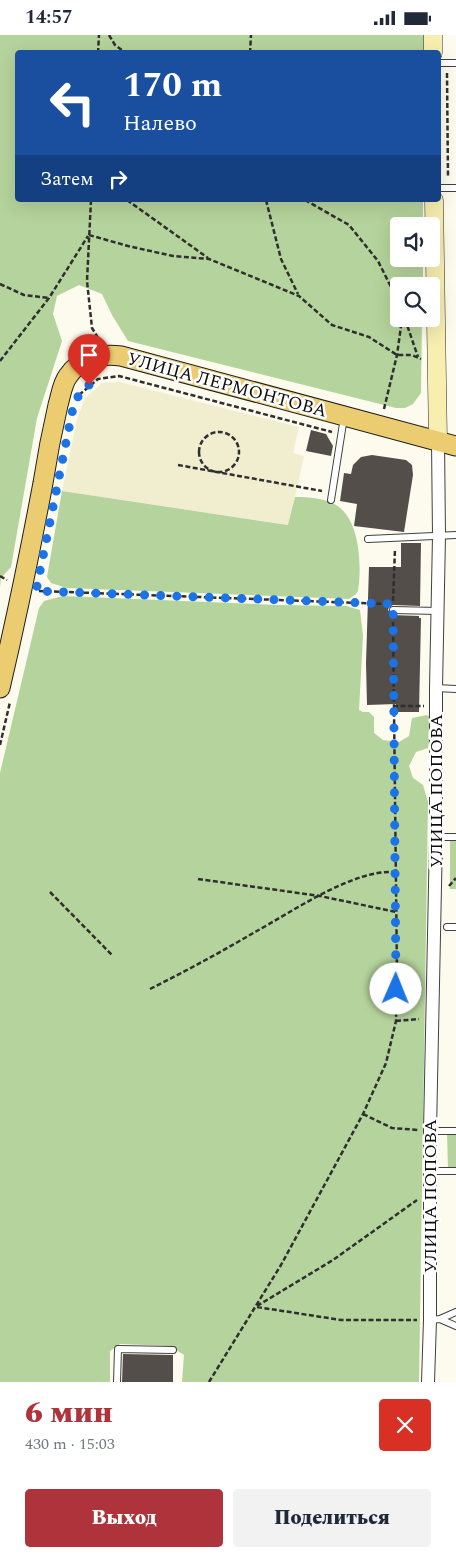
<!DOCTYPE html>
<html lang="ru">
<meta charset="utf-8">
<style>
:root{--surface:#fff;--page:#f2f2f3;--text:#1f2937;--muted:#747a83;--accent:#af333a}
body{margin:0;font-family:Spectral,serif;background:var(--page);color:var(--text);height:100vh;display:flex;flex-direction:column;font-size:19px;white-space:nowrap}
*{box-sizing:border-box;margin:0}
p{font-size:16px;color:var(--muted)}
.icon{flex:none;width:28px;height:28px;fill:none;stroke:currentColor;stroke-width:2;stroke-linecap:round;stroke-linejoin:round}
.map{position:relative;height:1347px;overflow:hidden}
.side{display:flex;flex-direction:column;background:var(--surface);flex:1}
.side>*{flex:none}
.top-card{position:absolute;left:15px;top:15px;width:426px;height:152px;border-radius:5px;box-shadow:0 5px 20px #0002;background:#1a4fa0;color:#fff;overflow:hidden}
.controls{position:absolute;left:390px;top:182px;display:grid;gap:10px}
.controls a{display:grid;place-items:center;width:50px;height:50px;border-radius:5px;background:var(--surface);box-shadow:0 5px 20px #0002;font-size:25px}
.pin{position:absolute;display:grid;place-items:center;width:42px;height:42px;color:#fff;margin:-51px -21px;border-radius:50% 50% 50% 0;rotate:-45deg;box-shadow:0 0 5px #0007}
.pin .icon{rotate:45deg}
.me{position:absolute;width:55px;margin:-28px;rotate:1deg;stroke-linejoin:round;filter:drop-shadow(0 0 4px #0008)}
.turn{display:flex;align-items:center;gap:18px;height:105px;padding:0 25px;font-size:22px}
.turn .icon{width:65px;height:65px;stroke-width:2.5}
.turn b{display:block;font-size:35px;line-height:42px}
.then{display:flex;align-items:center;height:48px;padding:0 25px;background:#0003;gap:10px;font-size:19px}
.round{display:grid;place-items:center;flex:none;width:52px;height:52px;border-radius:5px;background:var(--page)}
.summary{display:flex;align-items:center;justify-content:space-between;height:85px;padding:0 25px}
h1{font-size:30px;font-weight:800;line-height:38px;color:var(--accent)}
.primary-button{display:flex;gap:10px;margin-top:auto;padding:10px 25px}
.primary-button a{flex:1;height:58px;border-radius:5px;background:var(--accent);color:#fff;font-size:20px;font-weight:800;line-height:58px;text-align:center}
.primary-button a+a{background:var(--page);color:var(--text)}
.status{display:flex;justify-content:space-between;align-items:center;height:35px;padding:0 25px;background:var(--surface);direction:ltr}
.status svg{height:14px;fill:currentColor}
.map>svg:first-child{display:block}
.farmland{fill:#f1eed0}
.forest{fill:#b5d39c}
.building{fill:#544e4a}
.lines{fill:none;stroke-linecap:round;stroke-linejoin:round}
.lane-casing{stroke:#404040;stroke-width:8}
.street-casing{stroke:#404040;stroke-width:14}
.secondary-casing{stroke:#2f2f2f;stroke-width:19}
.primary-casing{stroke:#1e1e1e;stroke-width:21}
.path{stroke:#2f2f2f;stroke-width:2.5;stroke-dasharray:5 2.5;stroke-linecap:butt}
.lane{stroke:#fff;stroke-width:6}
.street{stroke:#fff;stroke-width:12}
.secondary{stroke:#f7eeaf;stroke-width:18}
.primary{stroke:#ebcc70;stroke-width:19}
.route{stroke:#1a73e8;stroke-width:9;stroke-dasharray:0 16.2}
.labels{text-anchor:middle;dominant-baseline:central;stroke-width:5;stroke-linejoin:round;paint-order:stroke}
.street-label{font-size:18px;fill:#0d0d0d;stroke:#fff}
</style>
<div class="status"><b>14:57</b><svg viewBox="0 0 49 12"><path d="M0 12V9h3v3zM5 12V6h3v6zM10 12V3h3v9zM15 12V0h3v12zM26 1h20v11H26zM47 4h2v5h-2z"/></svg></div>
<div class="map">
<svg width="456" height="1347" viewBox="0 0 456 1347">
<rect width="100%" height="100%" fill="#fdfaee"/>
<path class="farmland" d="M120 347 299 392 293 418 304 421 289 490 62 456 77 384 85 363 102 348Z"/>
<path class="forest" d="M0 0H425V18H18V165H423V191H399V224H423V251H399V284H422L421 358 413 369 405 373H396L128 306 112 280 102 259 79 250 57 261 53 279 62 306 37 383 11 532 1 543 0 552Z
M62 456 288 490 295 462C309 462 324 463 336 470 360 484 362 531 358 556L356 559 349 564 67 553 51 548 47 542Z
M63 561 279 570 346 571 360 575 363 601 359 675 363 677H369L374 682V698L383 705 399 707 409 701 412 683 427 680 432 683V702L428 713 416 717 409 731 413 743 423 750 428 767 419 1347H182L184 1320 170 1311 120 1309 110 1316V1347H0V738L39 573 44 566Z
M450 803H456V854H450Z
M447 1097H456V1134H448Z"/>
<path class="building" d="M311 395 326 399 333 411 331 421 306 416Z
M372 420 406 425 412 430 413 440 404 497 354 491 357 469 340 466 344 438 351 439 353 430 361 422Z
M401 508H421L420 571 393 570 389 572 388 575 392 580 419 581V583H421L419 677H396V669L367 670 366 628 369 532H401Z
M123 1319 173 1320V1347H122Z"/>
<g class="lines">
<g class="lane-casing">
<path id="lane" d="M439 28H456
M439 153H456
M331 465 344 382
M368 504 456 500
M393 575 438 576
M436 653 456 654
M436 802H456
M447 892H456
M430 1096H456
M430 1136H456
M440 1284 456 1291
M430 1285 440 1284 456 1277
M117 1347 118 1314 173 1315"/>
</g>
<g class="street-casing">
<path id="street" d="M428 1347 430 1285V1096L436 802V653L439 501 438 406"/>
</g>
<g class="secondary-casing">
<path id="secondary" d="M433 0V18
M434 165 438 406"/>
</g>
<g class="primary-casing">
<path id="primary" d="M0 653C16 585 30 517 43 448 47 422 52 396 58 370 61 360 62 349 68 341 80 323 101 318 121 321L456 411"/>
</g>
<path class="path" d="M109 0 115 10 126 18
M98 18 99 0
M250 18 251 0
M447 38 448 143
M91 165 87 246 92 293 100 306
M127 165 208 223
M266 165 281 224 298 259
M305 165 349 190 378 226 399 268
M89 200 128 211 173 221 209 224 299 261 332 290 369 302 397 320H412L421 324
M0 249 24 260 49 263
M406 251V245
M405 284 418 322
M0 326 49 263 88 201
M79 360 98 344 119 341 332 397
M384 374 397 320 402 284
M199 417a20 20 0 1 1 40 0a20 20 0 1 1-40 0Z
M178 430 322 456
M0 541 7 545
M39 556 386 569
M393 566 395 514
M393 671H424
M0 710 10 667
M198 844 320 861 396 877
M449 851 456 843
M50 857 112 920
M150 954C186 936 221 917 255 897 292 877 353 834 395 837
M396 986 419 984
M363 1079 392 1093 418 1095
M257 1271 333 1225 417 1165
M257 1272 341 1285H417
M209 1347 281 1230 363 1079 386 1028 396 986 397 938 393 586"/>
<use href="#lane" class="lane"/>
<use href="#street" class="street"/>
<use href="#secondary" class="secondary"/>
<use href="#primary" class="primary"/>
</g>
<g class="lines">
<path class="route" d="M89 350 81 357 74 368 36 556 393 569 396 954"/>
</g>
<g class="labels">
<g class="street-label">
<text transform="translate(227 350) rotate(15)">УЛИЦА ЛЕРМОНТОВА</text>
<text transform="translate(436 756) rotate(-90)">УЛИЦА ПОПОВА</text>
<text transform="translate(430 1161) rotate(-90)">УЛИЦА ПОПОВА</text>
</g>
</g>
</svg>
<div class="controls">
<a><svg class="icon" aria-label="sound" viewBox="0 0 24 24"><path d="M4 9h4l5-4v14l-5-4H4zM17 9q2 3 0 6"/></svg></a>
<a><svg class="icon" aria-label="search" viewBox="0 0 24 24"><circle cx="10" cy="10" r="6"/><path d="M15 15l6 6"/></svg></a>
</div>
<div class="pin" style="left:89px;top:350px;background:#d93025"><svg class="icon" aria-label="arrive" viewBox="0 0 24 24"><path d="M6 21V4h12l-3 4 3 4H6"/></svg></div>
<svg class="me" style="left:396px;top:954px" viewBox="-20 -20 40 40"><circle r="19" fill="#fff"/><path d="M0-13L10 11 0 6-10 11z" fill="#1a73e8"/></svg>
<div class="top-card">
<div class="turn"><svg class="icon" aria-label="left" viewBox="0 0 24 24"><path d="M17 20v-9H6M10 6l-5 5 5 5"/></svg><div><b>170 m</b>Налево</div></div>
<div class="then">Затем<svg class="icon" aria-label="right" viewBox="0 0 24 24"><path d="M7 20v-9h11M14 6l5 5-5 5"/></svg></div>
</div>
</div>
<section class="side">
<div class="summary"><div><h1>6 мин</h1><p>430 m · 15:03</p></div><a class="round" style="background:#d93025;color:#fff"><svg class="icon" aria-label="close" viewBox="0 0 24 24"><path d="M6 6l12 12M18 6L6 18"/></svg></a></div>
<div class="primary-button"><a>Выход</a><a>Поделиться</a></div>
</section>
